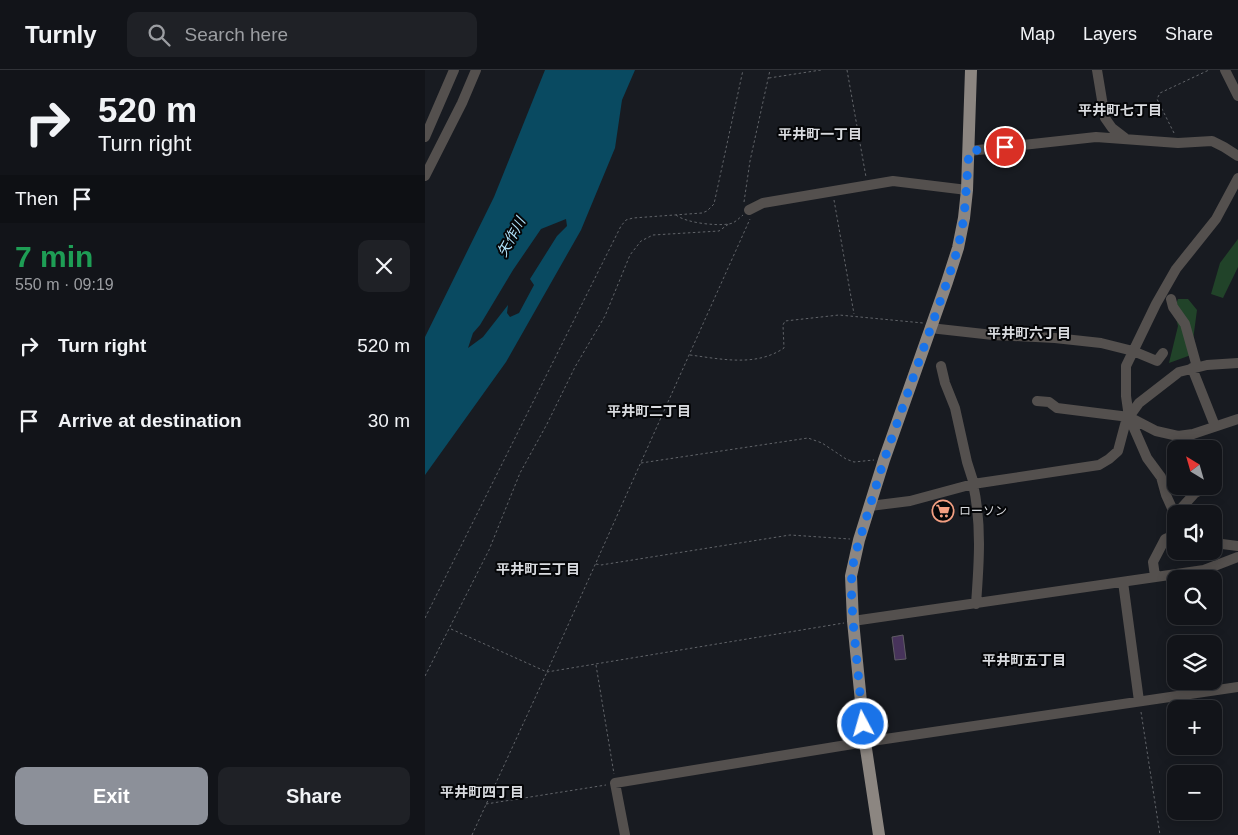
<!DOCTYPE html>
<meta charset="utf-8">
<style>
:root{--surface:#121419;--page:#1f2126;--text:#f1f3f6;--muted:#9c9ea2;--line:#313338;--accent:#8c9099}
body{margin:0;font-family:Helvetica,"Noto Sans JP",sans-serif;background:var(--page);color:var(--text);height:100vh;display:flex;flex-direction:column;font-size:19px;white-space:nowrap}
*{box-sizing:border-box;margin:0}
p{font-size:16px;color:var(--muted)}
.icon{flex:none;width:28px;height:28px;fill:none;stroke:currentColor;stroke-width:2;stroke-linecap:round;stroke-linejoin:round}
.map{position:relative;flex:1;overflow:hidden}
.details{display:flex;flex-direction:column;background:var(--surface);width:425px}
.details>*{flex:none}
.top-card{background:#121419;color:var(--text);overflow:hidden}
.needle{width:32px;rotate:323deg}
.fabs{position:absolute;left:742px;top:370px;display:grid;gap:10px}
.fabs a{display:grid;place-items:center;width:55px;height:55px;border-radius:10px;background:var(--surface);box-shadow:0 2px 12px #0003,0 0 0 1px var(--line);font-size:25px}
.pin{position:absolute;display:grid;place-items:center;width:42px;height:42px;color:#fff;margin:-21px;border:2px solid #fff;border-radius:50%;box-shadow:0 1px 5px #0007}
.me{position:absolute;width:55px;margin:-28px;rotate:354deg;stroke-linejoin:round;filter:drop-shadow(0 0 4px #0008)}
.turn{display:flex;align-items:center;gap:18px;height:105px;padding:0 15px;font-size:22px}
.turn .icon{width:65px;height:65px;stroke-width:2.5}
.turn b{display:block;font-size:35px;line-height:42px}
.then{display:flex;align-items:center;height:48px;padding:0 15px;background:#0003;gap:10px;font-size:19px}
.round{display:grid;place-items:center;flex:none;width:52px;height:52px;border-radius:10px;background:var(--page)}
.overview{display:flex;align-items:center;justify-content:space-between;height:85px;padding:0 15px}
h1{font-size:30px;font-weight:700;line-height:38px;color:#1e9e55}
.button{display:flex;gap:10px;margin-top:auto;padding:10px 15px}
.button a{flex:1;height:58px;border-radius:10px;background:var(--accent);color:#fff;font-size:20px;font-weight:700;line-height:58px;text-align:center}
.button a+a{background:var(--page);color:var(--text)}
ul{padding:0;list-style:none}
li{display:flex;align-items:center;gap:15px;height:75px;padding:0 15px}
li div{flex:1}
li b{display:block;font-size:19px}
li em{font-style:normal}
header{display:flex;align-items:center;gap:30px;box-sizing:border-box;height:70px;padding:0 25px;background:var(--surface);border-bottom:1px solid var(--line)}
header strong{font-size:24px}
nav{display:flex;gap:28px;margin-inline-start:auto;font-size:18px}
.search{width:350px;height:45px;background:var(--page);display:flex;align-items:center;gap:12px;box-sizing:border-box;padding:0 18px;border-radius:10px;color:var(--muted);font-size:19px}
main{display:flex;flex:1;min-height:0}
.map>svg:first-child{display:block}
.green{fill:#214329}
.water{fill:#094a61;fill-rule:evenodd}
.building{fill:#47335b;stroke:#605c64}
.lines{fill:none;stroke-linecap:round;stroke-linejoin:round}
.path{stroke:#616469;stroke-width:1;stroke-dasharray:2.5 2.5;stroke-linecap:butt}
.minor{stroke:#54504e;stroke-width:10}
.major{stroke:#8c8681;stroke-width:12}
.route{stroke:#1a73e8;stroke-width:9;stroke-dasharray:0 16.2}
.labels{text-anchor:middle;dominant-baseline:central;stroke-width:4;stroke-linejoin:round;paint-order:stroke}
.poi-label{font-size:12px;fill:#d9dbdf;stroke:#050608;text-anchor:start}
.neighbourhood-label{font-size:14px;font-weight:bold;fill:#d9dbdf;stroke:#050608}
.water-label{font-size:14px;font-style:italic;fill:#b1e3fb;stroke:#050608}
</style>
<header>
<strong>Turnly</strong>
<div class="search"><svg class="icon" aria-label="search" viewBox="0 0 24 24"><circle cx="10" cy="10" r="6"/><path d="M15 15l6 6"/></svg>Search here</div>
<nav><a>Map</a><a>Layers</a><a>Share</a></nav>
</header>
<main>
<section class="details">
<div class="top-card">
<div class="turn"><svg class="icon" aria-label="right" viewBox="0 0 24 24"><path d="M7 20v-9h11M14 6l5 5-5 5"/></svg><div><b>520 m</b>Turn right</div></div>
<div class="then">Then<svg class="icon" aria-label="arrive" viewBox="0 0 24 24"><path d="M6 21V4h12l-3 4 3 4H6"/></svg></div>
</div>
<div class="overview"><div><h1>7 min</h1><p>550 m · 09:19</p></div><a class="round"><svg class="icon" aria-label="close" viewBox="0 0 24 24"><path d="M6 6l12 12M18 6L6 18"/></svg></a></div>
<ul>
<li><svg class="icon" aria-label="right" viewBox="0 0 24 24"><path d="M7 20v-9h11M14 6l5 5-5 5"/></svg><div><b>Turn right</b></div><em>520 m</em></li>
<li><svg class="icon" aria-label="arrive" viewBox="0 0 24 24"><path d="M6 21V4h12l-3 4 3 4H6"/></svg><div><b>Arrive at destination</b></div><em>30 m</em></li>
</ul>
<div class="button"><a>Exit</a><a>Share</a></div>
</section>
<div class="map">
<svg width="813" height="765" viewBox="0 0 813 765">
<rect width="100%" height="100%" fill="#181b21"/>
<path class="green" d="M813 169V197L798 228 786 224 795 193Z
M753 229H763L772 240 766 285 744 293 753 256 749 240Z"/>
<path class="water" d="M120 0H210L197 30 190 78 156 160 81 292 0 405V267L69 127ZM141 149 142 156 132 166 105 209 109 215 94 243 85 247 82 243 83 235 58 267 43 278 48 263 55 255 88 200 116 159Z"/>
<path class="building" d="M478 565 481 589 470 590 467 567Z"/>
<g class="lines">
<path class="path" d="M422 0 441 107
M344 8 396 0
M749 63 732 29 735 23 784 0
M409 130 429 244
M319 132 325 91 345 0
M251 145C261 153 291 156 304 154 310 153 313 149 318 145
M265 285C296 289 331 297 359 278L358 255 360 251 414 245 498 253
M216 393 383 368 397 373 421 389 429 392 449 390
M171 494 176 495 365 465 425 469
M0 548 196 156 201 150 208 148 277 143 282 141 289 134 318 0
M26 559 122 602 419 553
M171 595 189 704
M0 606 64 480 95 403 122 354 150 297 180 246 205 185 216 171 228 165 294 161 305 153
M716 642 735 765
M61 734 181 715
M47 765 122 602 325 149"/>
<path class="minor" d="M672 0 680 48 687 58 700 68
M800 0 813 26
M0 67 29 0
M544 81 671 67 753 73 787 71 799 77 813 86
M0 106 37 33 51 0
M324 140 338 133 468 111 542 120
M746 229 748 237 760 254 772 297
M505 258 568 265 630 268 676 273 708 281 732 291 738 283
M516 296 520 313 530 338 542 392 549 414
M767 298 790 356
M612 331 624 332 632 338 704 347 731 361 753 366 768 364 813 349
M548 414C557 454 554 494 551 534
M445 436 485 431 548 414 674 395 684 389 693 381 701 351 714 333 754 302 782 295 813 293
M750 445 770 423 783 416
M751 447 741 425 736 407 722 388 704 347 701 326V296L731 234 751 199 791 149 813 108
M789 473 813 476
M730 506 728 492 740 469 749 465 751 456
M698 512 714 631
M428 551 779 500 813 487
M200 765 190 713 440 672 813 617"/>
<path class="major" d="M454 765 440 672 428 551 426 506 434 470 459 390 522 212 533 178 539 148 542 120 546 0"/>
</g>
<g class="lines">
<path class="route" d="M438 654 428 551 426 514 429 488 459 390 522 212 533 178 539 148 544 81 580 77"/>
</g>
<defs>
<g id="supermarket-ring" transform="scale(1.125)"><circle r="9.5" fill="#050608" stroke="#f39f82" stroke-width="1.5"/><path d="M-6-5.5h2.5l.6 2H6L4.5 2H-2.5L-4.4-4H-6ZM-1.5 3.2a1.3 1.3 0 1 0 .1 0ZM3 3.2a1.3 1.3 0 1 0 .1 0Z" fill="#f39f82"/></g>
</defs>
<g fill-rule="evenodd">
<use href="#supermarket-ring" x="518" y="441"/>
</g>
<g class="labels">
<g class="poi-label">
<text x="534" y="441">ローソン</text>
</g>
<g class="neighbourhood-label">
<text x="695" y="40">平井町七丁目</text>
<text x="395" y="64">平井町一丁目</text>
<text x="604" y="263">平井町六丁目</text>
<text x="224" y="341">平井町二丁目</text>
<text x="113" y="499">平井町三丁目</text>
<text x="599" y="590">平井町五丁目</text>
<text x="57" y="722">平井町四丁目</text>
</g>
<g class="water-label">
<text transform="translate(86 167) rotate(-61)">矢作川</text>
</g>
</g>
</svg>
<div class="fabs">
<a><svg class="needle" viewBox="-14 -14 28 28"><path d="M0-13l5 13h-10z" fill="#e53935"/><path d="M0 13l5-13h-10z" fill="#9c9ea2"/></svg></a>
<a><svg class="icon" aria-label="sound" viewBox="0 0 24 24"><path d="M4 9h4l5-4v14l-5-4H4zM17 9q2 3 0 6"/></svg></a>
<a><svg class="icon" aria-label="search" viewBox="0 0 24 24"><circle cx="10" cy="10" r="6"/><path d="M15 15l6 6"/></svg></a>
<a><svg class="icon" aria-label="layers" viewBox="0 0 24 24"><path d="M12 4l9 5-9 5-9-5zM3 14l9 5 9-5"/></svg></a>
<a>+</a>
<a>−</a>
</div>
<div class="pin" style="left:580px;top:77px;background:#d93025"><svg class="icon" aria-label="arrive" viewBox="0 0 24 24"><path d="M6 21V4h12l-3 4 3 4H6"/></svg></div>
<svg class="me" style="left:438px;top:654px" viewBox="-20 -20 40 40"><circle r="17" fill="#1a73e8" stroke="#fff" stroke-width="3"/><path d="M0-11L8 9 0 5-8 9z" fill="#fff"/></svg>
</div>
</main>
